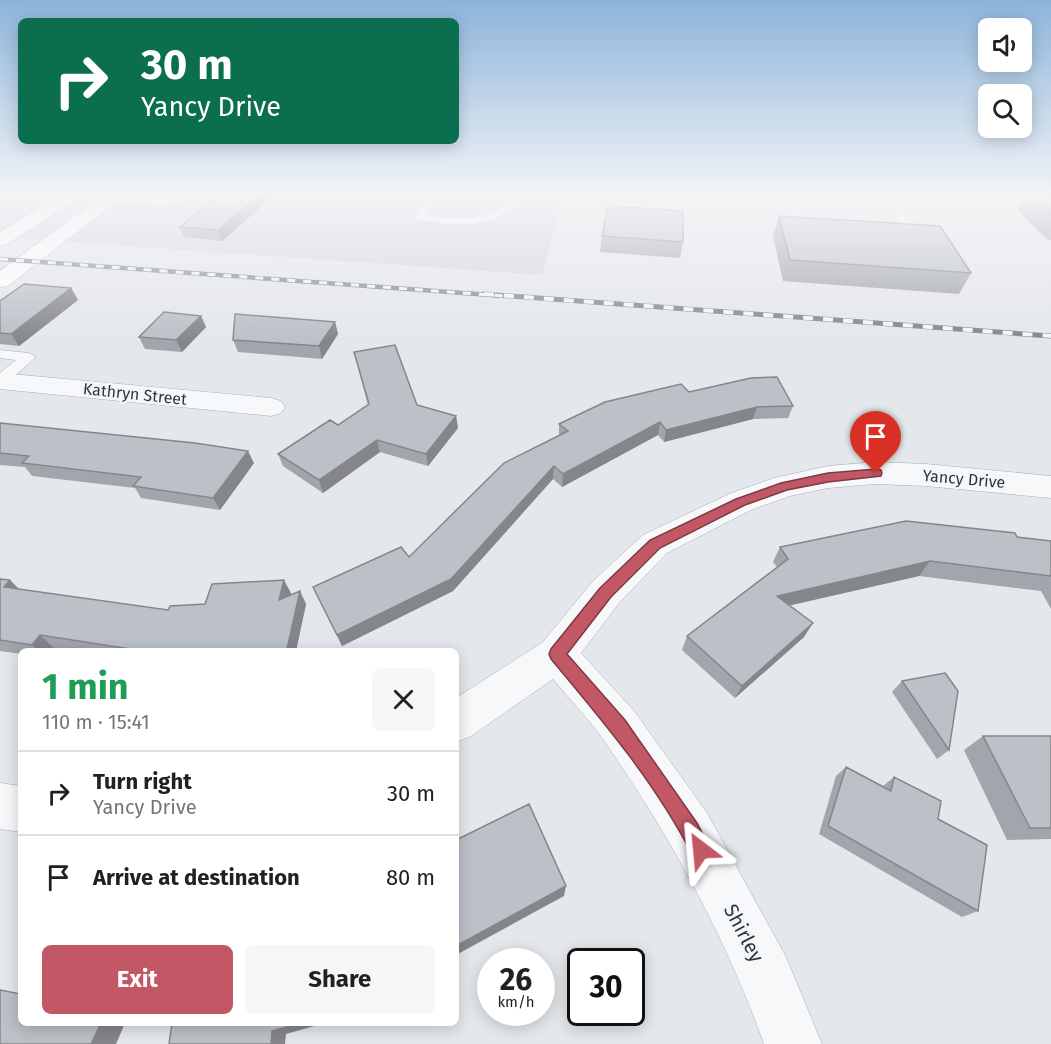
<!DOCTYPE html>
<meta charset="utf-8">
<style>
:root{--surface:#fff;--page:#f6f6f6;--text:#202124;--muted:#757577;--line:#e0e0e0;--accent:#c25766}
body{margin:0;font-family:"Fira Sans",sans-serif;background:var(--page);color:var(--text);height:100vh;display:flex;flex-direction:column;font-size:22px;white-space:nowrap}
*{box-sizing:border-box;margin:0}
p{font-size:20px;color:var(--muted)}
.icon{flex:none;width:33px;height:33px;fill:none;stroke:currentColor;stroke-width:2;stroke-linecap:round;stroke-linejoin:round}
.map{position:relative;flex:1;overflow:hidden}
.panel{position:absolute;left:18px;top:648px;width:441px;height:378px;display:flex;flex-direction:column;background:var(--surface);border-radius:9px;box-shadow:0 3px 15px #0003}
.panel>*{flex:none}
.guide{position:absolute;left:18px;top:18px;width:441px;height:126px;border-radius:9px;box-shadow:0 3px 15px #0003;background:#0b6e4f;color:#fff;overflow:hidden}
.tools{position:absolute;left:978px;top:18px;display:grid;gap:12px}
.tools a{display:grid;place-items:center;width:54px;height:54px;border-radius:9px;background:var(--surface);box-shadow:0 3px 15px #0003;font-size:30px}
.speed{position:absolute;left:477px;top:948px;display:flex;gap:12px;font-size:30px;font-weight:700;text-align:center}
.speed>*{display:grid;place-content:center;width:78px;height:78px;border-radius:50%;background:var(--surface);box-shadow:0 3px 15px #0003;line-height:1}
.speed small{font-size:15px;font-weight:400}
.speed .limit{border:3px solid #111;border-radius:9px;background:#fff;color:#111}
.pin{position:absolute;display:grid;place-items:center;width:51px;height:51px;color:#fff;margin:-62px -26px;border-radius:50% 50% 50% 0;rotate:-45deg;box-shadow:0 0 6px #0007}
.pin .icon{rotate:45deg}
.me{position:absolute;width:66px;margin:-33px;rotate:331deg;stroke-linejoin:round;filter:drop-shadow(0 0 4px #0008)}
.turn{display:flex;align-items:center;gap:21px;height:126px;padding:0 24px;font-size:27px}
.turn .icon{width:78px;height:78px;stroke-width:2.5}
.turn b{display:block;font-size:42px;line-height:51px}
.round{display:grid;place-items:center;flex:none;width:63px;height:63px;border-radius:9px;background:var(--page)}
.headline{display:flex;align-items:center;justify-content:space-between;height:102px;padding:0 24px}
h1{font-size:36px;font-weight:700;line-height:45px;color:#1e9e55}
.button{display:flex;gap:12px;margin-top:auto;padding:12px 24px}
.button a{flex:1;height:69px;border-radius:9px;background:var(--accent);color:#fff;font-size:24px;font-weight:700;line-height:69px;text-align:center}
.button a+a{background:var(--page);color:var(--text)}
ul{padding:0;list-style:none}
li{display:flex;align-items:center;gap:18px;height:84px;padding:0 24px;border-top:2px solid var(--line)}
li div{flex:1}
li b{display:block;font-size:22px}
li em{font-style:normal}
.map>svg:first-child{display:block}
.built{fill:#d3d6dd}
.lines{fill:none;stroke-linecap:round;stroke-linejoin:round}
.service-casing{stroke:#aaaeb5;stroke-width:1}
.minor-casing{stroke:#aaaeb5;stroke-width:1}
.secondary-casing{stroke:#aaaeb5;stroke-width:1}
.primary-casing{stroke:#a5abb5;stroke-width:1}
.service{fill:#f7f8f9;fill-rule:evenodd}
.minor{fill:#f7f8f9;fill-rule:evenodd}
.secondary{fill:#fff;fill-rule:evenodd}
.primary{fill:#fff;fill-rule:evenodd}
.rail-far1-casing{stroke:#7f8693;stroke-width:4.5}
.rail-casing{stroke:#7f8693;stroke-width:5}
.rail-far1{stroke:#f4f6f8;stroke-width:3;stroke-dasharray:8;stroke-linecap:butt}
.rail{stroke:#f4f6f8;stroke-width:4;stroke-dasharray:10;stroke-linecap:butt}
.wall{fill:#a2a5ab}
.shaded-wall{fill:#84868b}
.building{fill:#bcc0c7;stroke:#84868b;stroke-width:1.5}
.route{fill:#c25766;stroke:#7e3942;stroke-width:1.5}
.labels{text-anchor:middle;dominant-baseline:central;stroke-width:5;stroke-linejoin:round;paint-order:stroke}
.street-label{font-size:16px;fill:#2e3542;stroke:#f4f6f8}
.near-street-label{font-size:20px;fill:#2e3542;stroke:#f4f6f8}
</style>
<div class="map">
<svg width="1051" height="1044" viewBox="0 0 1051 1044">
<rect width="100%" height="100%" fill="#e4e7eb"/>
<path class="built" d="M0 196H564L542 275 0 237Z"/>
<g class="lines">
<g class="service-casing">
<path id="service" d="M186 196H221L216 199 162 205 109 203 104 200 109 197 162 199Z
M427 196H437L426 215C457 219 492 222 514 196H525C500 230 453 228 415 219L414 217Z
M785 196H795L808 224 823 228V232L800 228Z
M884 196H894L913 228 906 235 890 238 884 235 901 228Z
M0 350 29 353 36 357 5 384 0 386V373L16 360 0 358Z"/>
</g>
<g class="minor-casing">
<path id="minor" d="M0 373 271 398 281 401 285 407 281 413 271 416 0 389Z
M876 462 926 464 1051 476V498L926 486 876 484 828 488 790 496 751 510 667 553 619 603 581 653 634 711 707 813 786 957 822 1044H764C726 937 670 836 605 742 590 720 570 700 553 679L471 736 456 742V698L543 642 593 581 643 535 729 494 774 478 828 466Z
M0 783 21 786V832L0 829Z"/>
</g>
<g class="secondary-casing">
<path id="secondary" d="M933 196H1051V206L942 201Z"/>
</g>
<g class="primary-casing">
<path id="primary" d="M59 196H81L7 244 0 246V232Z
M102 196H123L8 286 0 287V271Z"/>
</g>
<use href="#service" class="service"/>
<use href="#minor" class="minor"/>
<use href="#secondary" class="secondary"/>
<use href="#primary" class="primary"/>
<g class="rail-far1-casing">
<path id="rail-far1" d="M0 259 504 296"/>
</g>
<g class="rail-casing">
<path id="rail" d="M484 294 1051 336"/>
</g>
<use href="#rail-far1" class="rail-far1"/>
<use href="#rail" class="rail"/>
</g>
<path class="wall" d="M219 196H273L222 241 184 237 180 227Z
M1025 196H1051V240H1048L1017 210Z
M779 216 971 273 959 294 783 281 773 236Z
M602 236 683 242 680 258 600 252Z
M71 288 78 300 19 346 0 344V301Z
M201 316 206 327 182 352 145 349 139 337Z
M335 322 338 334 322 359 238 352 233 340Z
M354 352 417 405 456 416 458 428 428 466 380 452 323 493 283 466 278 454 338 425 368 405Z
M689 392 793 406 788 418 753 419 664 442 658 435 562 487 553 479 453 591 342 646 313 587 409 557 559 435V424Z
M0 423 254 463 220 510 141 498 135 488 32 476 25 467 0 465Z
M1017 537 1051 541V609L1041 591 919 576 789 605 804 637 735 698 682 650 687 636 777 567 773 562 780 547Z
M0 579 18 589 168 610 205 604 291 593 290 595 306 604 296 651H75L54 648 52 651H21V654L0 651Z
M902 681 949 750 937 759 892 692Z
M983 736H1051V839L1007 840 964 750Z
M846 767 883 786 894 777 938 819 978 911 962 917 819 834 836 776Z"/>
<path class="shaded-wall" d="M258 196H273L222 241 218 230Z
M71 288 78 300 19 346 11 334Z
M201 316 206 327 182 352 176 340Z
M335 322 338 334 322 359 319 346Z
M757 407 753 419 664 442 666 430Z
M456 416 458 428 428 466 426 454Z
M660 422 658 435 562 487 563 474Z
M377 440 380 452 323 493 319 480Z
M248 451 254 463 220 510 213 498Z
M554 466 553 479 453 591 342 646 337 635Z
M930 561 919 576 770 610 777 596Z
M10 580 24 594 4 587Z
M284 580 291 593 286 614 279 600Z
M300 591 306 604 296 651H288L287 649Z
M813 623 804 637 735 698 742 686Z
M40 635 54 648 52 651H39L32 645Z
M566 886 564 896 456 955V946Z
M101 1023H125L116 1044H91Z
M301 1023H325L286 1034 285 1044H271L272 1031Z"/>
<path class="building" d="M219 196H258L218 230 180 227Z
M1031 196H1051V214Z
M608 206 683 211V242L602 236Z
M779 216 940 226 971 273 790 260Z
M24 284 71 288 11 334 0 333V301Z
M164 312 201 316 176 340 139 337Z
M235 314 335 322 319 346 233 340Z
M395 345 417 405 456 416 426 454 377 440 319 480 278 454 330 420 338 425 369 404 354 352Z
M777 377 793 406 757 407 666 430 660 422 563 474 554 466 451 579 337 635 313 587 401 547 409 557 504 463 568 431 559 424 605 402 681 384 689 392 751 378Z
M0 423 195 443 248 451 213 498 133 486 141 477 22 463 29 456 0 453Z
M906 521 1015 533 1017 537 1051 541V576L930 561 777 596 813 623 742 686 687 636 788 559 780 547Z
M0 579 10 580 4 587 168 610 170 606 205 604 212 584 284 580 279 600 300 591 287 649 248 651H143L40 635 32 645 0 640Z
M945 673 958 691 949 750 902 681Z
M983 736H1051V828H1030Z
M846 767 891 791 894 777 941 801 938 819 987 845 978 911 828 826Z
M529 804 566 886 456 946V840Z
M0 990 21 994V1023H101L91 1044H0Z
M172 1023H301L272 1031 271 1044H169Z"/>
<linearGradient id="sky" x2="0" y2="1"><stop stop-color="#8cb4db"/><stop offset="0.57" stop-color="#f3f4f6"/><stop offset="1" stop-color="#f3f4f6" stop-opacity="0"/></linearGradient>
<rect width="1051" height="342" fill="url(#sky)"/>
<path class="route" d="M876 469 881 470 882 473 881 476 828 482 787 490 745 505 660 548 611 597 567 654 625 720 697 823 711 850 708 858 701 861 694 858C657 785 603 721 551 659L549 654 551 649 600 588 650 540 736 499 781 483 828 473Z"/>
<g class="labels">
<g class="street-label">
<text transform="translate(135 394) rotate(6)">Kathryn Street</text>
<text transform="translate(964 479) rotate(5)">Yancy Drive</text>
</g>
<g class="near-street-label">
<text transform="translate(744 933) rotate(62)">Shirley</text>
</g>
</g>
</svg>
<div class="tools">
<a><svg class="icon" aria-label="sound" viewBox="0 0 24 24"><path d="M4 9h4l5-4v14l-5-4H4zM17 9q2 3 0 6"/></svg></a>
<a><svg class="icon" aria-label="search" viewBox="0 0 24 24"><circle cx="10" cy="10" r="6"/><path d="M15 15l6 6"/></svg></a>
</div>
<div class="speed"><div>26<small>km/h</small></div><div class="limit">30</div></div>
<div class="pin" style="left:876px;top:473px;background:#d93025"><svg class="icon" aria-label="arrive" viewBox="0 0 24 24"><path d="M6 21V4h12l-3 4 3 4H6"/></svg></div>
<svg class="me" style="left:701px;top:850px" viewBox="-20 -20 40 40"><path d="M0-17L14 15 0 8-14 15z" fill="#c25766" stroke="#fff" stroke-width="4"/></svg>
<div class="guide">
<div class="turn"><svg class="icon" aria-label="right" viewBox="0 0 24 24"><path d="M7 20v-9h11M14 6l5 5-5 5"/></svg><div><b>30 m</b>Yancy Drive</div></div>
</div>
<section class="panel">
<div class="headline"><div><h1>1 min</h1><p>110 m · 15:41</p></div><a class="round"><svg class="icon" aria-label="close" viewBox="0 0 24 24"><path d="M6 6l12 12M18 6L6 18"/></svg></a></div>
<ul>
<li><svg class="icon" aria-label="right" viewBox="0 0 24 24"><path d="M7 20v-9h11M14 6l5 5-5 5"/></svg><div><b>Turn right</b><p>Yancy Drive</p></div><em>30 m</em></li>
<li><svg class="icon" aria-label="arrive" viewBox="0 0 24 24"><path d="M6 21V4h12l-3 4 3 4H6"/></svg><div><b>Arrive at destination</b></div><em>80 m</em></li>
</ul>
<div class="button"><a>Exit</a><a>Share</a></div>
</section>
</div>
